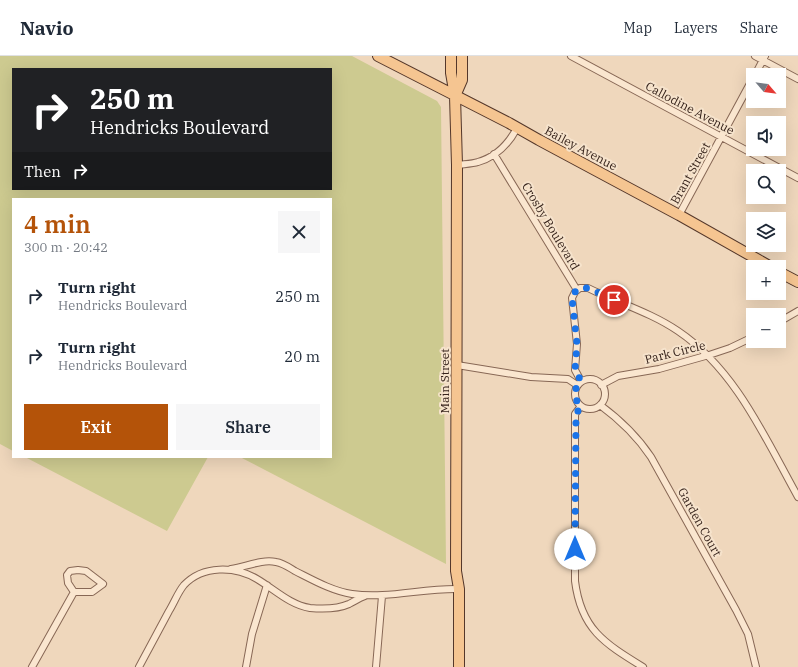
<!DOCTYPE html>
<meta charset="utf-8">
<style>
:root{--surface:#fff;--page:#f6f6f7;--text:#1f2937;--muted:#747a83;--line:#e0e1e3;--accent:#b45309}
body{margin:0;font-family:"IBM Plex Serif",serif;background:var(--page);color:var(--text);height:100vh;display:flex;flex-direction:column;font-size:15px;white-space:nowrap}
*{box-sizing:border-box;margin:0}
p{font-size:13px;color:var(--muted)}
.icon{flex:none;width:22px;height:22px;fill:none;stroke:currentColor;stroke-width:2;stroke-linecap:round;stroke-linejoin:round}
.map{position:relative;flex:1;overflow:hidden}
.drawer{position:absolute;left:12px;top:142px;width:320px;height:260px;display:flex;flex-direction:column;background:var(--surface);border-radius:0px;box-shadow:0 4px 16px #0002}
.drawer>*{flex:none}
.banner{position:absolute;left:12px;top:12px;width:320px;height:122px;border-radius:0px;box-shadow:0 4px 16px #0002;background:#202124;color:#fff;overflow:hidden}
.needle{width:26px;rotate:118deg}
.fabs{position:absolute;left:746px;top:12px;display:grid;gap:8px}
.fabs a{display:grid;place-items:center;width:40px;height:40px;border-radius:0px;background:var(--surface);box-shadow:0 4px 16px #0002;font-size:20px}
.pin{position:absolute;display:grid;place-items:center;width:34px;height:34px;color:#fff;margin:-17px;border:2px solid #fff;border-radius:50%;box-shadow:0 1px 4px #0007}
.me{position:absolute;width:44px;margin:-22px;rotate:0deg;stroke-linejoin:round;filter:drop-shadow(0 0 3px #0008)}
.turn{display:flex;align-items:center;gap:14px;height:84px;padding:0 12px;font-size:18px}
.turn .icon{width:52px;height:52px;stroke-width:2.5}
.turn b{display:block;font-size:28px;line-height:34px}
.then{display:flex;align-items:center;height:38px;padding:0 12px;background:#0003;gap:8px;font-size:15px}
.round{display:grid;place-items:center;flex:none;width:42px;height:42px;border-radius:0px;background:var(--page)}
.headline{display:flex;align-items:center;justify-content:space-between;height:68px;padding:0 12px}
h1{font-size:24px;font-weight:600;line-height:30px;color:var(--accent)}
.cta{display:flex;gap:8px;margin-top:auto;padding:8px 12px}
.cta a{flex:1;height:46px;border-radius:0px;background:var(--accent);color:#fff;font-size:16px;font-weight:600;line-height:46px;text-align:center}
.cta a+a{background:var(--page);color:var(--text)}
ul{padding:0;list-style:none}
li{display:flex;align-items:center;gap:12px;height:60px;padding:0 12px}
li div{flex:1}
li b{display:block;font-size:15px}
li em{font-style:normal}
header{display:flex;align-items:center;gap:24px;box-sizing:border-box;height:56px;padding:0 20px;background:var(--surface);border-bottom:1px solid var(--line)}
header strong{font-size:19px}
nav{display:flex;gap:22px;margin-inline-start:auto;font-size:14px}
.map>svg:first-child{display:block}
.green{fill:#cdca90;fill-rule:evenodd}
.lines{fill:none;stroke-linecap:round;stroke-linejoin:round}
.minor-casing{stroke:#876755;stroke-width:8}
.primary-casing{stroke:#54372a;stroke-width:12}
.minor{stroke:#fae6cf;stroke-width:6}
.primary{stroke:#f5c591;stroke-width:10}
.route{stroke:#1a73e8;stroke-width:7;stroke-dasharray:0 12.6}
.labels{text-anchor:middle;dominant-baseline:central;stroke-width:4;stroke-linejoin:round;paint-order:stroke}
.street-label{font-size:12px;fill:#36231b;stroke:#f6e3cc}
</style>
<header>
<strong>Navio</strong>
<nav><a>Map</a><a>Layers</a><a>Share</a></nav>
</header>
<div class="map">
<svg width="798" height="611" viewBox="0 0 798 611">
<rect width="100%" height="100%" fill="#efd7bc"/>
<path class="green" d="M0 0H352L437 45 441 51 446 508 240 401H331V143H13V395L0 388ZM13 13H331V133H13Z
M25 401H208L167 475Z"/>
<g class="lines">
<g class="minor-casing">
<path id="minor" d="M571 0 798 122
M755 0 798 23
M755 19 765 0
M494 98 577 234
M457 109C464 108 472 108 478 106 496 101 509 87 517 72
M679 159 753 22
M779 266 798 255
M457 309 531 321 568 323 577 329
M575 338a15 15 0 1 1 30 0a15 15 0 1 1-30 0Z
M581 325 575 314 577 288 572 242 575 236 580 232H588C618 247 650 256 678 275 736 314 765 382 798 441
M601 329 618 320 659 313 709 299 730 292 753 281
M600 349C619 363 637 380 651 401L736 554 748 578 756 611
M581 350 575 358V525C581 573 604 587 643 611
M231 513C246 511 261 503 276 506 283 507 290 512 295 515 313 524 332 535 352 538 388 543 423 532 459 533
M78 514 86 515 103 528 92 536H74L68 527 67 519 70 515Z
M32 611 74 536
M139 611C149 592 159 574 169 555 174 547 178 536 184 529 203 509 235 510 257 523 274 533 290 549 310 552 322 553 338 553 349 548 355 545 359 542 365 540
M246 611 252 578 267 529
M376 611 382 540"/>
</g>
<g class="primary-casing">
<path id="primary" d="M378 0 509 67 539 84 679 159 771 211
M451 0V17L455 40 457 109 456 515 459 533V611
M455 40 462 24V0
M779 216 798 226"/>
</g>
<use href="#minor" class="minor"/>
<use href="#primary" class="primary"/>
</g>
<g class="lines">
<path class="route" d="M575 493 576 358 581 350C573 343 573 333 581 325L575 314 577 288 572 242 575 236 580 232H588L614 244"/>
</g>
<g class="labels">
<g class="street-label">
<text transform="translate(690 52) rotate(28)">Callodine Avenue</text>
<text transform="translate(581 92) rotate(28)">Bailey Avenue</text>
<text transform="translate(690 117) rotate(-61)">Brant Street</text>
<text transform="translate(551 170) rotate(59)">Crosby Boulevard</text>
<text transform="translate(675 296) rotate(-14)">Park Circle</text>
<text transform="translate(444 325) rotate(-90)">Main Street</text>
<text transform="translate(700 466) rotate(61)">Garden Court</text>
</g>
</g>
</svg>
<div class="fabs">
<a><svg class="needle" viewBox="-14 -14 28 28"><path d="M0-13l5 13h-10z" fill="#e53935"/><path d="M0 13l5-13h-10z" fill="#747a83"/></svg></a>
<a><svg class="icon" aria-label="sound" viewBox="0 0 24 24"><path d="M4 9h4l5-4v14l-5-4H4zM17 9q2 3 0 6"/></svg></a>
<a><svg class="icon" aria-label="search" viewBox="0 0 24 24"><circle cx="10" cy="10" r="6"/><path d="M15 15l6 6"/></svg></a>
<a><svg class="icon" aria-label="layers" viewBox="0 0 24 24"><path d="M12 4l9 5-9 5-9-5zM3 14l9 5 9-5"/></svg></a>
<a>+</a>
<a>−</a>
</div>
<div class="pin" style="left:614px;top:244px;background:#d93025"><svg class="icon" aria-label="arrive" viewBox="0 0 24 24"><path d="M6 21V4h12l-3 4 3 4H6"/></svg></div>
<svg class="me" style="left:575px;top:493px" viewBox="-20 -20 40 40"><circle r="19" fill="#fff"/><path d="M0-13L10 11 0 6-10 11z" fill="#1a73e8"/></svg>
<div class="banner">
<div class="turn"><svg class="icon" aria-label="right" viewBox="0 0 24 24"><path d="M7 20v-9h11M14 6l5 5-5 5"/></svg><div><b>250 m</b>Hendricks Boulevard</div></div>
<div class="then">Then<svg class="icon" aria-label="right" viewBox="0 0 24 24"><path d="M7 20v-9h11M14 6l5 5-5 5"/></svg></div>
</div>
<section class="drawer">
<div class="headline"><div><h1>4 min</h1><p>300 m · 20:42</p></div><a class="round"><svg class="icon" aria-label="close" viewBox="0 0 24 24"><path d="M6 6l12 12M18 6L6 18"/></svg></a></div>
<ul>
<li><svg class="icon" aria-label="right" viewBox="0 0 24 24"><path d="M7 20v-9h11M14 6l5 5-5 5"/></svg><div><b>Turn right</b><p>Hendricks Boulevard</p></div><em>250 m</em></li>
<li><svg class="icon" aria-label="right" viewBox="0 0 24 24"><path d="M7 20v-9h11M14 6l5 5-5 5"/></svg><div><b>Turn right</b><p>Hendricks Boulevard</p></div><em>20 m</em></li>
</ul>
<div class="cta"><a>Exit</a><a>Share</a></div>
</section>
</div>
